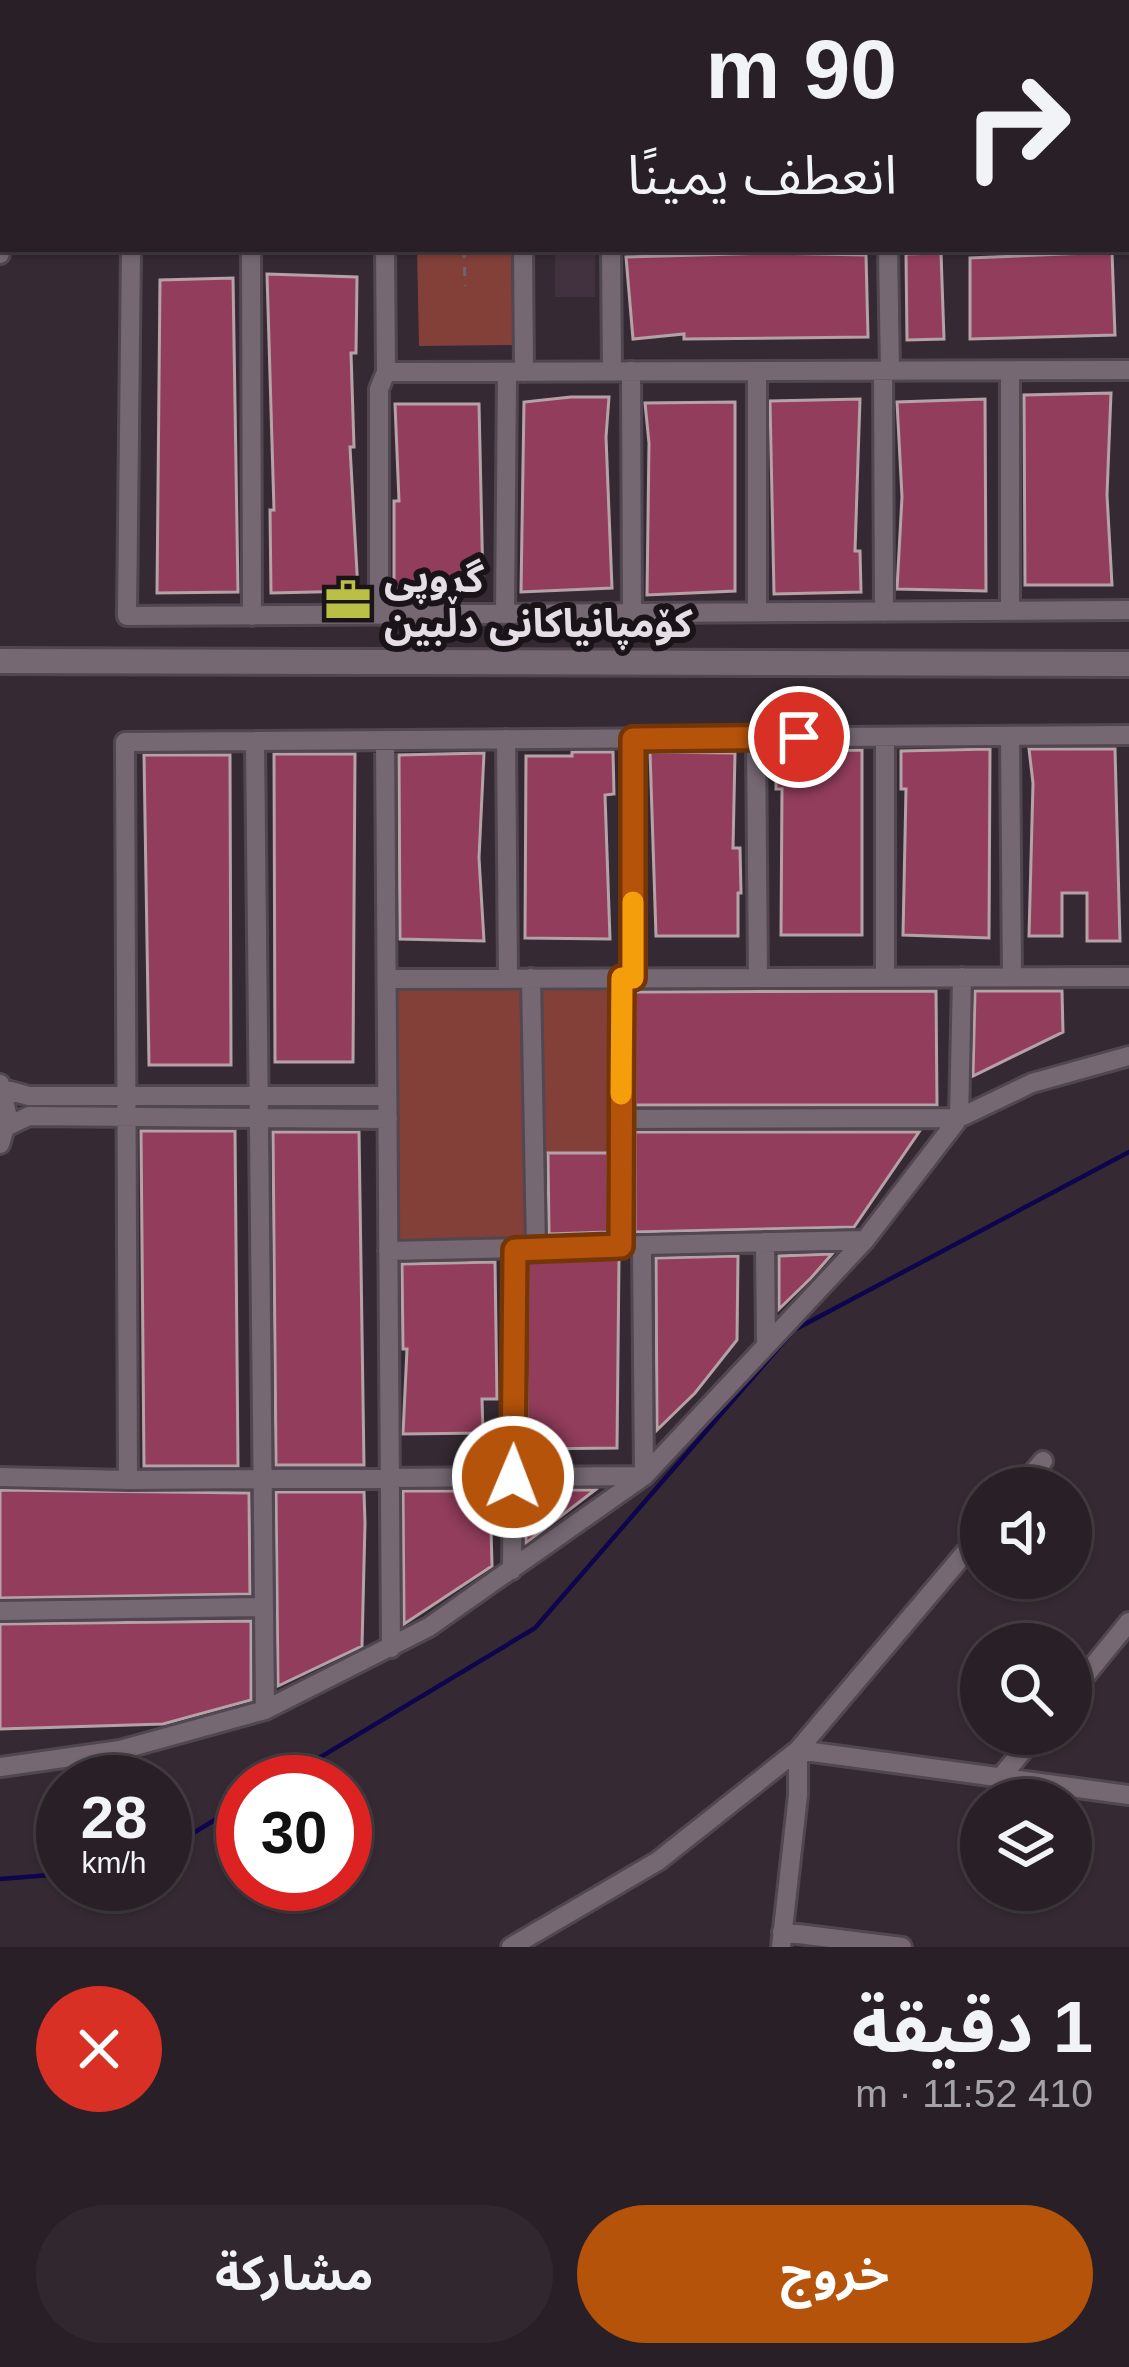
<!DOCTYPE html>
<html lang="ar">
<meta charset="utf-8">
<style>
:root{--surface:#282026;--page:#30282e;--text:#f1f3f6;--muted:#a5a3a7;--line:#443e43;--accent:#b45309}
body{margin:0;font-family:Arial,"Noto Sans Arabic",sans-serif;background:var(--page);color:var(--text);direction:rtl;height:100vh;display:flex;flex-direction:column;font-size:45px;white-space:nowrap}
*{box-sizing:border-box;margin:0}
p{font-size:39px;color:var(--muted)}
.icon{flex:none;width:66px;height:66px;fill:none;stroke:currentColor;stroke-width:2;stroke-linecap:round;stroke-linejoin:round}
.map{position:relative;height:1947px;overflow:hidden;direction:ltr}
.drawer{display:flex;flex-direction:column;background:var(--surface);flex:1}
.drawer>*{flex:none}
.top-card{position:absolute;left:0px;top:0px;width:1131px;height:252px;box-shadow:0 3px 9px #0004,0 0 0 3px var(--line);direction:rtl;background:#282026;color:var(--text);overflow:hidden}
.fabs{position:absolute;left:960px;top:1467px;display:grid;gap:24px}
.fabs a{display:grid;place-items:center;width:132px;height:132px;border-radius:50%;background:var(--surface);box-shadow:0 3px 9px #0004,0 0 0 3px var(--line);font-size:60px}
.speed{position:absolute;left:36px;top:1755px;display:flex;gap:24px;font-size:60px;font-weight:700;text-align:center}
.speed>*{display:grid;place-content:center;width:156px;height:156px;border-radius:50%;background:var(--surface);box-shadow:0 3px 9px #0004,0 0 0 3px var(--line);line-height:1}
.speed small{font-size:30px;font-weight:400}
.speed .limit{border:18px solid #d22;background:#fff;color:#111}
.pin{position:absolute;display:grid;place-items:center;width:102px;height:102px;color:#fff;margin:-51px;border:6px solid #fff;border-radius:50%;box-shadow:0 3px 12px #0007}
.me{position:absolute;width:132px;margin:-66px;rotate:1deg;stroke-linejoin:round;filter:drop-shadow(0 0 9px #0008)}
.turn{display:flex;align-items:center;gap:42px;height:252px;padding:0 36px;font-size:54px}
.turn .icon{width:156px;height:156px;stroke-width:2.5}
.turn b{display:block;font-size:84px;line-height:102px}
.round{display:grid;place-items:center;flex:none;width:126px;height:126px;border-radius:63px;background:var(--page)}
.headline{display:flex;align-items:center;justify-content:space-between;height:204px;padding:0 36px}
h1{font-size:72px;font-weight:700;line-height:90px}
.cta{display:flex;gap:24px;margin-top:auto;padding:24px 36px}
.cta a{flex:1;height:138px;border-radius:72px;background:var(--accent);color:#fff;font-size:48px;font-weight:700;line-height:138px;text-align:center}
.cta a+a{background:var(--page);color:var(--text)}
.map>svg:first-child{display:block}
.built{fill:#42313f}
.green{fill:#824039}
.lines{fill:none;stroke-linecap:round;stroke-linejoin:round}
.stream{stroke:#0f054c;stroke-width:4.5}
.building{fill:#923d5c;stroke:#b5a2a7;stroke-width:3}
.minor-casing{stroke:#514750;stroke-width:24}
.tertiary-casing{stroke:#514750;stroke-width:30}
.path{stroke:#6e646d;stroke-width:3;stroke-dasharray:9 9;stroke-linecap:butt}
.minor{stroke:#756873;stroke-width:18}
.tertiary{stroke:#756873;stroke-width:24}
.route-casing{stroke:#753606;stroke-width:30}
.route{stroke:#b45309;stroke-width:21}
.slow{stroke:#f59e0b;stroke-width:21}
.labels{text-anchor:middle;dominant-baseline:central;stroke-width:12;stroke-linejoin:round;paint-order:stroke}
.poi-label{font-size:39px;font-weight:bold;fill:#e6dee5;stroke:#1a1419;text-anchor:start}
</style>
<div class="map">
<svg width="1129" height="1947" viewBox="0 0 1129 1947">
<rect width="100%" height="100%" fill="#352a33"/>
<path class="built" d="M555 249H595V297H555Z"/>
<path class="green" d="M417 249H511L513 345 419 346Z
M524 985 527 1242 397 1243 394 986Z
M540 986H614V1153H541Z"/>
<g class="lines">
<path class="stream" d="M279 1782 535 1628 794 1330 1129 1152
M165 1850 243 1803
M0 1879 63 1874"/>
</g>
<path class="building" d="M1112 252 1115 335 970 339V258Z
M770 253 866 255 868 337 684 339V334L633 339 626 257Z
M941 253 944 339 907 340 906 254Z
M267 274 357 277 356 353H351L354 447H350L358 591 271 593 270 510H274Z
M233 278 238 592 157 593 160 280Z
M1111 393 1107 495 1112 585H1025L1024 395Z
M571 397H609L606 437 612 588 521 592 524 402Z
M860 399 855 551H860L861 592 774 594 770 401Z
M985 399 986 591 897 589 902 497 897 402Z
M735 402V591L647 595 649 443 645 403Z
M395 404H479L483 586 394 593V501H399Z
M990 749 989 938 903 935 906 789H901V751Z
M1029 749H1115L1120 941H1087V893H1062V936H1029L1033 783Z
M862 750V935H781L782 789H776V752Z
M572 752H613L614 794 605 795 610 939 525 938 526 756H572Z
M650 752 735 753 733 848H740L741 893H738V936H656Z
M484 753 479 858 484 941 400 939 399 755Z
M274 754H355L353 1062H275Z
M144 755H230L231 1065H149Z
M936 991 937 1105H635V992Z
M975 991H1062L1063 1032 973 1076Z
M141 1131H235L238 1466H144Z
M273 1132H359L364 1465H276Z
M635 1132H919L854 1227 635 1232Z
M548 1153H608V1232L549 1234Z
M832 1254 811 1278 779 1309V1256Z
M738 1256 737 1340 695 1393 657 1430 656 1258Z
M619 1259 617 1448 527 1449 528 1261Z
M495 1262 497 1399H482L483 1433 403 1434 407 1349H403L402 1264Z
M0 1490 249 1493 250 1594 0 1598Z
M526 1490H595L526 1543Z
M403 1491H490L492 1566 404 1624Z
M276 1492H364L365 1523 362 1646 278 1686Z
M251 1621V1700L163 1724 0 1729V1624Z"/>
<g class="lines">
<g class="minor-casing">
<path id="minor" d="M126 0V3
M250 0V3
M379 0V3
M501 0V3
M629 0V3
M754 0V3
M880 0V3
M1007 0V3
M1128 102H1129
M0 225V254
M1128 234H1129
M131 249 127 616 1129 610
M251 249 252 616
M523 249 524 372
M611 249 612 371
M888 249 890 371
M631 371 632 613
M757 371V612
M883 371 884 612
M1010 371V611
M386 372 1129 370
M505 614 507 372
M379 615V389L386 372 385 249
M1010 736 1012 977
M885 737V977
M756 738 758 978
M506 739 508 978
M385 740 391 1648
M255 741 265 1710
M531 978 536 1248
M633 978V739
M387 979 1129 977
M0 1084 8 1118 0 1144
M3 1089 29 1096H387
M621 1119 959 1118 962 977
M6 1127 29 1116 388 1119
M765 1242 766 1343
M621 1246 622 978
M388 1251 865 1240
M0 1477 128 1480 644 1476 642 1247
M128 1480 125 742 1129 735
M1020 1488 1043 1461
M512 1570 515 1250
M0 1611 263 1607
M1071 1693 1129 1622
M0 1767 120 1750 265 1710 429 1627 644 1476 865 1240 959 1118 1032 1083 1129 1056
M1000 1778 1037 1734
M782 1932 902 1947
M511 1947 658 1861 798 1750 981 1534
M781 1947 798 1795V1750L1129 1795"/>
</g>
<g class="tertiary-casing">
<path id="tertiary" d="M0 661 1129 664"/>
</g>
<path class="path" d="M464 249 465 286"/>
<use href="#minor" class="minor"/>
<use href="#tertiary" class="tertiary"/>
</g>
<g class="lines">
<g class="route-casing">
<path id="route" d="M513 1477 515 1250 621 1246 622 978H633V739L799 737"/>
</g>
<use href="#route" class="route"/>
<path class="slow" d="M621 1094 622 978H633V902"/>
</g>
<defs>
<g id="office-bare" transform="scale(3.6)"><path d="M-6-3h4V-5.5h4V-3h4V5H-6ZM-1-4.5V-3h2v-1.5ZM-6 0V1H6V0Z" fill="#bac046" stroke="#1a1419" stroke-width="2.5" paint-order="stroke"/></g>
</defs>
<g fill-rule="evenodd">
<use href="#office-bare" x="348" y="600"/>
</g>
<g class="labels">
<g class="poi-label">
<text x="384" y="578">گروپی<tspan x="384" dy="45">کۆمپانیاکانی دڵبین</tspan></text>
</g>
</g>
</svg>
<div class="fabs">
<a><svg class="icon" aria-label="sound" viewBox="0 0 24 24"><path d="M4 9h4l5-4v14l-5-4H4zM17 9q2 3 0 6"/></svg></a>
<a><svg class="icon" aria-label="search" viewBox="0 0 24 24"><circle cx="10" cy="10" r="6"/><path d="M15 15l6 6"/></svg></a>
<a><svg class="icon" aria-label="layers" viewBox="0 0 24 24"><path d="M12 4l9 5-9 5-9-5zM3 14l9 5 9-5"/></svg></a>
</div>
<div class="speed"><div>28<small>km/h</small></div><div class="limit">30</div></div>
<div class="pin" style="left:799px;top:737px;background:#d93025"><svg class="icon" aria-label="arrive" viewBox="0 0 24 24"><path d="M6 21V4h12l-3 4 3 4H6"/></svg></div>
<svg class="me" style="left:513px;top:1477px" viewBox="-20 -20 40 40"><circle r="17" fill="#b45309" stroke="#fff" stroke-width="3"/><path d="M0-11L8 9 0 5-8 9z" fill="#fff"/></svg>
<div class="top-card">
<div class="turn"><svg class="icon" aria-label="right" viewBox="0 0 24 24"><path d="M7 20v-9h11M14 6l5 5-5 5"/></svg><div><b>90 m</b>انعطف يمينًا</div></div>
</div>
</div>
<section class="drawer">
<div class="headline"><div><h1>1 دقيقة</h1><p>410 m · 11:52</p></div><a class="round" style="background:#d93025;color:#fff"><svg class="icon" aria-label="close" viewBox="0 0 24 24"><path d="M6 6l12 12M18 6L6 18"/></svg></a></div>
<div class="cta"><a>خروج</a><a>مشاركة</a></div>
</section>
